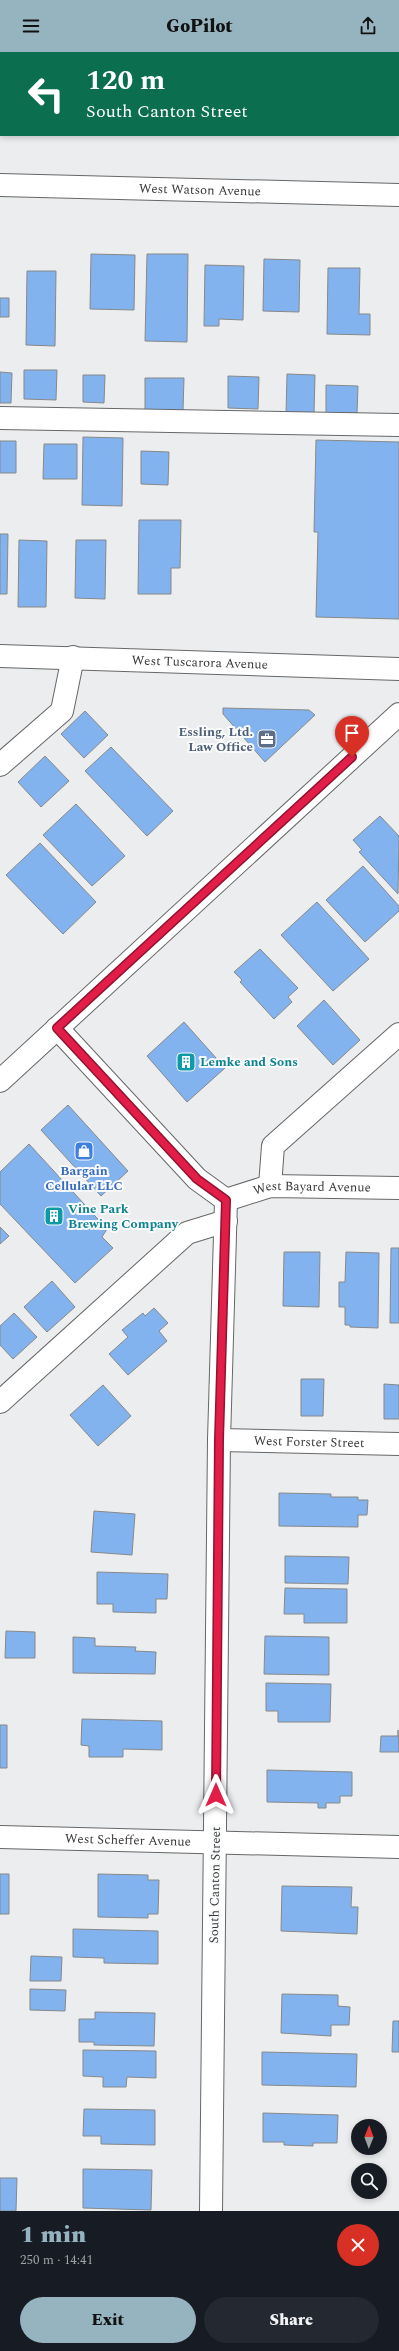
<!DOCTYPE html>
<meta charset="utf-8">
<style>
:root{--surface:#171b24;--page:#242831;--text:#f1f3f6;--muted:#9ea1a6;--accent:#96b4bf}
body{margin:0;font-family:Spectral,serif;background:var(--page);color:var(--text);height:100vh;display:flex;flex-direction:column;font-size:15px;white-space:nowrap}
*{box-sizing:border-box;margin:0}
p{font-size:13px;color:var(--muted)}
.icon{flex:none;width:22px;height:22px;fill:none;stroke:currentColor;stroke-width:2;stroke-linecap:round;stroke-linejoin:round}
.map{position:relative;height:2159px;overflow:hidden}
.sheet{display:flex;flex-direction:column;background:var(--surface);flex:1}
.sheet>*{flex:none}
.hud{position:absolute;left:0px;top:0px;width:399px;height:84px;box-shadow:0 2px 6px #0003;background:#0b6e4f;color:#fff;overflow:hidden}
.needle{width:26px;rotate:1deg}
.controls{position:absolute;left:351px;top:2067px;display:grid;gap:8px}
.controls a{display:grid;place-items:center;width:36px;height:36px;border-radius:50%;background:var(--surface);box-shadow:0 2px 6px #0003;font-size:20px}
.pin{position:absolute;display:grid;place-items:center;width:34px;height:34px;color:#fff;margin:-41px -17px;border-radius:50% 50% 50% 0;rotate:-45deg;box-shadow:0 0 4px #0007}
.pin .icon{rotate:45deg}
.me{position:absolute;width:44px;margin:-22px;rotate:0deg;stroke-linejoin:round;filter:drop-shadow(0 0 3px #0008)}
.turn{display:flex;align-items:center;gap:14px;height:84px;padding:0 20px;font-size:18px}
.turn .icon{width:52px;height:52px;stroke-width:2.5}
.turn b{display:block;font-size:28px;line-height:34px}
.round{display:grid;place-items:center;flex:none;width:42px;height:42px;border-radius:21px;background:var(--page)}
.overview{display:flex;align-items:center;justify-content:space-between;height:68px;padding:0 20px}
h1{font-size:24px;font-weight:800;line-height:30px;color:var(--accent)}
.primary-button{display:flex;gap:8px;margin-top:auto;padding:8px 20px}
.primary-button a{flex:1;height:46px;border-radius:24px;background:var(--accent);color:#111;font-size:16px;font-weight:800;line-height:46px;text-align:center}
.primary-button a+a{background:var(--page);color:var(--text)}
header{display:flex;justify-content:space-between;align-items:center;height:52px;padding:0 20px;background:var(--accent);color:#111;font-size:18px;font-weight:800}
.map>svg:first-child{display:block}
.building{fill:#83b3ef;stroke:#878889}
.lines{fill:none;stroke-linecap:round;stroke-linejoin:round}
.minor-casing{stroke:#666768;stroke-width:24}
.major-casing{stroke:#666768;stroke-width:24}
.minor{stroke:#fff;stroke-width:22}
.major{stroke:#fff;stroke-width:22}
.route-casing{stroke:#92132f;stroke-width:10}
.route{stroke:#e11d48;stroke-width:7}
.labels{text-anchor:middle;dominant-baseline:central;stroke-width:4;stroke-linejoin:round;paint-order:stroke}
.street-label{font-size:13px;fill:#3a3a3b;stroke:#f9fafb}
.service-label{font-size:13px;font-weight:bold;fill:#4e5e75;stroke:#f9fafb;text-anchor:end}
.culture-label{font-size:13px;font-weight:bold;fill:#0d838f;stroke:#f9fafb;text-anchor:start}
.shop-label{font-size:13px;font-weight:bold;fill:#366cbe;stroke:#f9fafb}
</style>
<header><svg class="icon" aria-label="menu" viewBox="0 0 24 24"><path d="M4 6h16M4 12h16M4 18h16"/></svg>GoPilot<svg class="icon" aria-label="share" viewBox="0 0 24 24"><path d="M12 15V3M7 8l5-5 5 5M5 13v7h14v-7"/></svg></header>
<div class="map">
<svg width="399" height="2159" viewBox="0 0 399 2159">
<rect width="100%" height="100%" fill="#ecedee"/>
<path class="building" d="M40 0H74L40 1Z
M203 0H253L203 1Z
M398 19H399V67H398Z
M91 202 135 203 134 258 90 257Z
M147 202H188L187 290 145 289Z
M264 207 300 208 299 260 263 259Z
M205 213 244 214 243 268 219 267V274H204Z
M328 216H360L359 262H370V283L327 282Z
M27 219H56L55 294 26 293Z
M0 246H9V265H0Z
M24 318H57L56 348 24 347Z
M0 320 12 321 11 351H0Z
M287 322 315 323 314 362H286Z
M83 323H105L104 351 83 350Z
M228 324 259 325 258 357 228 356Z
M145 326H184L183 358H145Z
M326 333 358 334 357 362 326 361Z
M83 385 123 386 122 454 82 453Z
M316 388 399 390V567L316 565 318 480H314Z
M0 389H16V421H0Z
M44 392H77V427H43Z
M141 399 169 400 168 433 141 432Z
M139 468H181L180 516H171V542H138Z
M0 482H8L7 542H0Z
M19 488 47 489 46 555H18Z
M76 488H106L105 547 75 546Z
M223 656 309 658 315 663 265 710 223 662Z
M85 659 108 683 84 706 61 682Z
M111 695 173 759 147 784 85 719Z
M45 704 69 729 41 755 18 730Z
M76 752 125 804 92 834 43 783Z
M380 764 399 784 398 842 359 800 362 798 353 788Z
M40 791 96 850 63 882 6 823Z
M363 814 399 854V859L365 890 326 848Z
M317 850 369 907 333 939 281 883Z
M260 897 298 936 288 945 292 950 274 967 240 930 242 928 234 920Z
M324 948 360 988 333 1013 297 974Z
M184 970 225 1016 187 1050 147 1004Z
M68 1053 128 1119 101 1144 41 1078Z
M29 1092 107 1177 102 1185 113 1196 75 1231 0 1152V1120Z
M0 1175 9 1184 0 1192Z
M391 1196H399V1271H390Z
M284 1200H320L319 1255 283 1254Z
M346 1200 379 1201 378 1276 350 1275V1273H345V1255H339V1230H345Z
M52 1229 75 1255 47 1280 24 1255Z
M154 1256 168 1271 159 1279 167 1289 128 1323 109 1302 128 1285 122 1278 143 1261 145 1264Z
M14 1261 37 1285 13 1307 0 1293V1274Z
M301 1327H324L323 1364H301Z
M384 1332 399 1333V1367H384Z
M103 1333 131 1364 98 1394 70 1363Z
M279 1441 331 1442V1445H358V1448H368L367 1463H358V1475L279 1474Z
M94 1459 135 1462 132 1503 91 1500Z
M285 1504 349 1505 348 1532 285 1531Z
M97 1520 168 1522 167 1547H156V1561L113 1560V1552H97Z
M285 1536 347 1537V1571H304V1562H284Z
M6 1579 35 1580V1606H5Z
M265 1584 329 1585V1623L264 1622Z
M73 1585 95 1586V1594L136 1595 135 1599 156 1600 155 1622 73 1621Z
M266 1631 331 1632 330 1670H278V1659H266Z
M82 1667 162 1669V1698L123 1697V1705H89V1694L81 1693Z
M0 1673H7V1716H0Z
M398 1678 399 1700H380L381 1684H398Z
M267 1718 352 1720V1744H340V1751H326V1756H318V1751L267 1750Z
M0 1822H9V1862H0Z
M98 1822 148 1823V1828H159L158 1862H148V1866L98 1865Z
M282 1834 352 1835 351 1855H358L357 1882 281 1879Z
M73 1877 158 1879V1912L104 1911V1906L73 1905Z
M31 1904 62 1905 61 1929H30Z
M30 1937 66 1938 65 1959 30 1958Z
M282 1942 338 1943V1954L350 1955 349 1973H331V1984L281 1981Z
M95 1960 155 1961 154 1994 94 1993V1990H79V1967H95Z
M393 1969H399V2000H392Z
M83 1998 156 1999V2026L127 2025 126 2035H103V2025L83 2024Z
M262 2000 357 2002 356 2035 262 2033Z
M84 2057 155 2058V2093L101 2092V2084H83Z
M263 2061 338 2063 337 2091H313V2094L284 2093V2090H263Z
M83 2117 152 2118 151 2158 83 2156Z
M0 2126H17L16 2159H0Z"/>
<g class="lines">
<g class="minor-casing">
<g id="minor">
<path id="s1" d="M0 133 399 143"/>
<path d="M0 366 399 373"/>
<path id="s2" d="M0 604 399 617"/>
<path d="M0 713 62 659 73 605"/>
<path d="M57 976 197 1127 226 1148 219 1388 211 2159"/>
<path d="M270 1134 273 1094 399 982"/>
<path id="s3" d="M226 1148 270 1134 399 1136"/>
<path d="M0 1350 187 1181 226 1169"/>
<path id="s4" d="M219 1388 399 1392"/>
<path id="s5" d="M0 1785 399 1795"/>
</g>
</g>
<g class="major-casing">
<path id="major" d="M0 1029 399 662"/>
</g>
<use href="#minor" class="minor"/>
<use href="#major" class="major"/>
</g>
<g class="lines">
<g class="route-casing">
<path id="route" d="M216 1743 219 1388 226 1148 197 1127 57 976 352 705"/>
</g>
<use href="#route" class="route"/>
</g>
<defs>
<g id="office-square" transform="scale(1)"><rect x="-9" y="-9" width="18" height="18" rx="4" fill="#5c6f8a" stroke="#f9fafb"/><path d="M-6-3h4V-5.5h4V-3h4V5H-6ZM-1-4.5V-3h2v-1.5ZM-6 0V1H6V0Z" fill="#fff"/></g>
<g id="building-square" transform="scale(1)"><rect x="-9" y="-9" width="18" height="18" rx="4" fill="#0f9aa8" stroke="#f9fafb"/><path d="M-4-6H4V6H1V3H-1V6H-4ZM-2.5-4.3h1.7v1.8h-1.7ZM.8-4.3h1.7v1.8H.8ZM-2.5-1h1.7V.8h-1.7ZM.8-1h1.7V.8H.8Z" fill="#fff"/></g>
<g id="shop-square" transform="scale(1)"><rect x="-9" y="-9" width="18" height="18" rx="4" fill="#3f7fe0" stroke="#f9fafb"/><path d="M-5-2.5h2.3a2.7 3.5 0 0 1 5.4 0H5L5.5 6h-11ZM-1.5-2.5h3a1.5 2.3 0 0 0-3 0Z" fill="#fff"/></g>
</defs>
<g fill-rule="evenodd">
<use href="#office-square" x="267" y="687"/>
<use href="#building-square" x="186" y="1010"/>
<use href="#shop-square" x="84" y="1099"/>
<use href="#building-square" x="54" y="1164"/>
</g>
<g class="labels">
<g class="street-label">
<text stroke="none"><textPath href="#s1" startOffset="200">West Watson Avenue</textPath></text>
<text stroke="none"><textPath href="#s2" startOffset="200">West Tuscarora Avenue</textPath></text>
<text stroke="none"><textPath href="#s3" startOffset="88">West Bayard Avenue</textPath></text>
<text stroke="none"><textPath href="#s4" startOffset="90">West Forster Street</textPath></text>
<text stroke="none"><textPath href="#s5" startOffset="128">West Scheffer Avenue</textPath></text>
<text transform="translate(215 1833) rotate(-89)">South Canton Street</text>
</g>
<g class="service-label">
<text x="253" y="680">Essling, Ltd.<tspan x="253" dy="15">Law Office</tspan></text>
</g>
<g class="culture-label">
<text x="200" y="1010">Lemke and Sons</text>
<text x="68" y="1157">Vine Park<tspan x="68" dy="15">Brewing Company</tspan></text>
</g>
<g class="shop-label">
<text x="84" y="1119">Bargain<tspan x="84" dy="15">Cellular LLC</tspan></text>
</g>
</g>
</svg>
<div class="controls">
<a><svg class="needle" viewBox="-14 -14 28 28"><path d="M0-13l5 13h-10z" fill="#e53935"/><path d="M0 13l5-13h-10z" fill="#9ea1a6"/></svg></a>
<a><svg class="icon" aria-label="search" viewBox="0 0 24 24"><circle cx="10" cy="10" r="6"/><path d="M15 15l6 6"/></svg></a>
</div>
<div class="pin" style="left:352px;top:705px;background:#d93025"><svg class="icon" aria-label="arrive" viewBox="0 0 24 24"><path d="M6 21V4h12l-3 4 3 4H6"/></svg></div>
<svg class="me" style="left:216px;top:1743px" viewBox="-20 -20 40 40"><path d="M0-17L14 15 0 8-14 15z" fill="#e11d48" stroke="#fff" stroke-width="4"/></svg>
<div class="hud">
<div class="turn"><svg class="icon" aria-label="left" viewBox="0 0 24 24"><path d="M17 20v-9H6M10 6l-5 5 5 5"/></svg><div><b>120 m</b>South Canton Street</div></div>
</div>
</div>
<section class="sheet">
<div class="overview"><div><h1>1 min</h1><p>250 m · 14:41</p></div><a class="round" style="background:#d93025;color:#fff"><svg class="icon" aria-label="close" viewBox="0 0 24 24"><path d="M6 6l12 12M18 6L6 18"/></svg></a></div>
<div class="primary-button"><a>Exit</a><a>Share</a></div>
</section>
